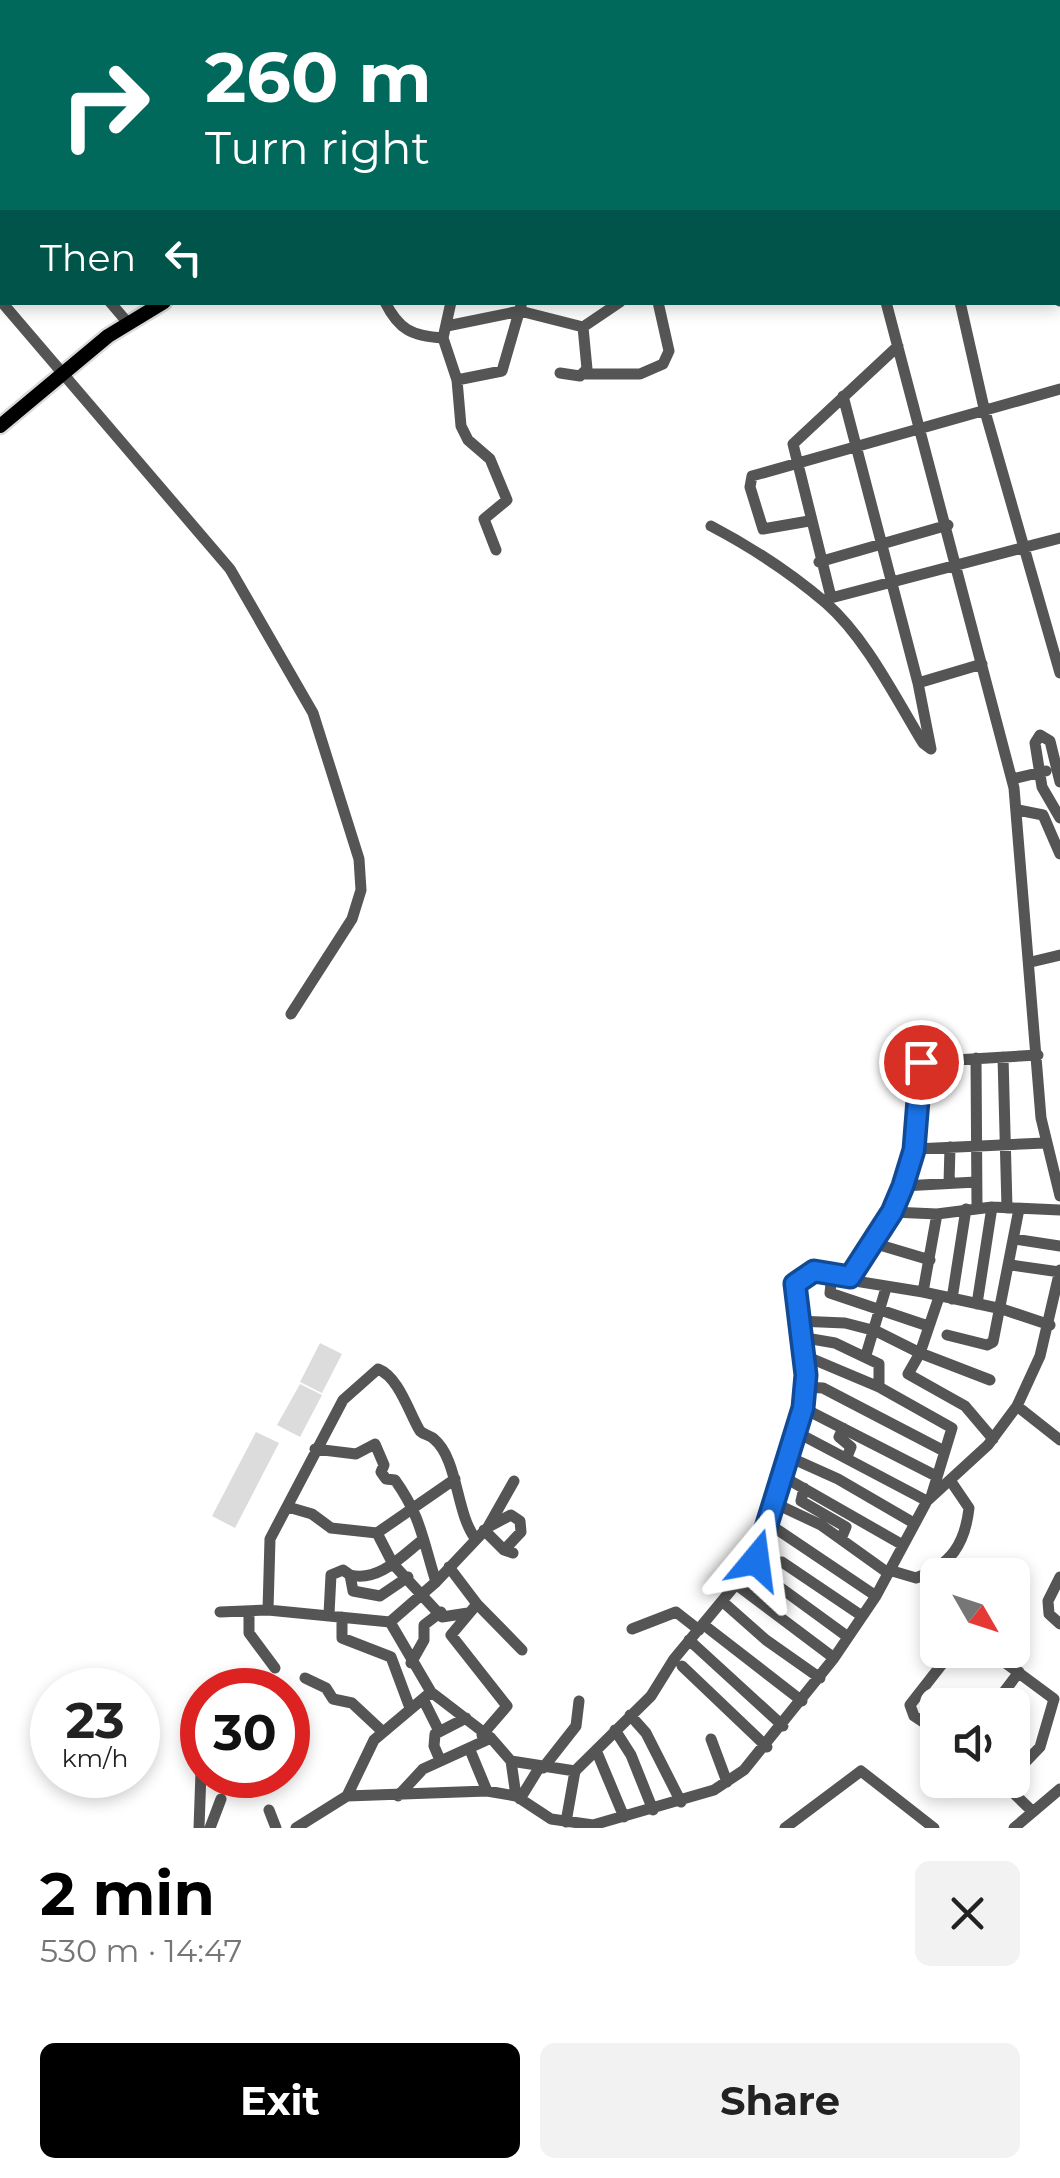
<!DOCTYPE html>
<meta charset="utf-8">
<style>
:root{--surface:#fff;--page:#f2f2f2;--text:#222;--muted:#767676;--accent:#000}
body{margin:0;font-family:Montserrat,sans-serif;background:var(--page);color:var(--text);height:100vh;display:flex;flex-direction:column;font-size:38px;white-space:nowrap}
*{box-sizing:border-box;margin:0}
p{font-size:32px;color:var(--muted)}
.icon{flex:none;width:55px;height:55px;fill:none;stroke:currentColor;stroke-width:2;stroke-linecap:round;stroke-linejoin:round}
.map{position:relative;height:1828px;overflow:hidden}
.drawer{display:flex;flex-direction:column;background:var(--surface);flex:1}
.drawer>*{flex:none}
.hud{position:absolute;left:0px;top:0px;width:1060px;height:305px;box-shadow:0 5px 15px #0003;background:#00695c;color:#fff;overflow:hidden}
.needle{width:65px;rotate:129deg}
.buttons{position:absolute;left:920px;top:1558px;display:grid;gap:20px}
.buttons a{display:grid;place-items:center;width:110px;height:110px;border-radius:15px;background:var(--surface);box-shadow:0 5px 15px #0003;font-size:50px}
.speed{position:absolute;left:30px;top:1668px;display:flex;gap:20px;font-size:50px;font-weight:700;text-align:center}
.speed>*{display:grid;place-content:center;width:130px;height:130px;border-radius:50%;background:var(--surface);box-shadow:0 5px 15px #0003;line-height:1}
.speed small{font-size:25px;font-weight:400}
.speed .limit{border:15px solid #d22;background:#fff;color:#111}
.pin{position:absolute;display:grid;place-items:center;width:85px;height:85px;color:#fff;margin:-42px;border:5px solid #fff;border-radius:50%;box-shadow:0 2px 10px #0007}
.me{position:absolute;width:110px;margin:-55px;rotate:16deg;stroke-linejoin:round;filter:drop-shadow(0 0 8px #0008)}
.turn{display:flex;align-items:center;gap:35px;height:210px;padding:0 40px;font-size:45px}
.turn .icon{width:130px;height:130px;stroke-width:2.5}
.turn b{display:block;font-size:70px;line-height:85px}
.then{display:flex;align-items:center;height:95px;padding:0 40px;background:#0003;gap:20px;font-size:38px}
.round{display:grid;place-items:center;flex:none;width:105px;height:105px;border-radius:15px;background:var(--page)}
.overview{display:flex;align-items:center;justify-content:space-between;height:170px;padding:0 40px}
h1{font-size:60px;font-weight:700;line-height:75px;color:var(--accent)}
.primary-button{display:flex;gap:20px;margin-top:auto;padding:20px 40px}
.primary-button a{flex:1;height:115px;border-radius:15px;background:var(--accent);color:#fff;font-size:40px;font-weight:700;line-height:115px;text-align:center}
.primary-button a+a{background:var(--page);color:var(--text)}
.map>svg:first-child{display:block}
.green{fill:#dcdcdc}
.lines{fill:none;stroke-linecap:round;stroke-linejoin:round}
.major-casing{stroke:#dbdbdb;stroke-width:19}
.minor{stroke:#555;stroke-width:11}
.major{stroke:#000;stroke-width:14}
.rail{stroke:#000;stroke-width:2.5;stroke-dasharray:15 5 2.5 5;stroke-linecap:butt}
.route-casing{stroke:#114b97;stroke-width:25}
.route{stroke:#1a73e8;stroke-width:18}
</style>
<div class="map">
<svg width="1060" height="1828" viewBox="0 0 1060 1828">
<rect width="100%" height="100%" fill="#fff"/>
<path class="green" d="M320 1343 342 1354 322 1393 300 1382Z
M300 1384 322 1395 300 1437 277 1425Z
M256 1432 279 1443 235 1528 212 1516Z"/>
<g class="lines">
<g class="major-casing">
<path id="major" d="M615 2 619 0
M630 2 634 0
M0 426 108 336 164 302"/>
</g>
<path class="minor" d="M137 0 139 2
M804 0 805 2
M971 0 973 2
M660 2 664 0
M1058 5 1060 3
M1058 80 1060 78
M1058 123 1060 126
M0 201 2 203
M0 300 230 569 313 713 359 859 361 890 352 919 291 1014
M1058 300 1060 301
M110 302 128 323
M385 302C399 330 412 336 443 338
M451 302 443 338 457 380 461 426 468 440 490 459 507 500 484 519 496 550
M886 302 1014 788 1041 1118 1060 1196
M960 302 984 408 1060 673
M447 326 520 311 583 327 620 302
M560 373 580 376 587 369 583 327
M584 374H640L663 364 669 351 658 302
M457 380 502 371 522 302
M843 396 918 683 982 664
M809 521 763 529 750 487 752 476 1060 389
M711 526C751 547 792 574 826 603 866 638 895 697 923 743L931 749
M819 562 948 525
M831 597 793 444 898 346
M827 599 1060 538
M918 683 931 749
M1012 779 1046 771
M1060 782 1050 741 1040 735 1035 743 1042 787 1060 818
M1018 810 1043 815 1060 854
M1031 962 1060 955
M1003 1057 1007 1208
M976 1058 977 1208
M914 1149 1045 1143
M949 1183 950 1147
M903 1186 976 1182
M892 1212 937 1214 992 1207 1060 1210
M1014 1239 1060 1246
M873 1243 930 1260
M1011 1265 1060 1272
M832 1274 830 1293 928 1326
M850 1277C877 1236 906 1196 914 1146 919 1119 914 1087 921 1062L1038 1055
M923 1292 937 1214
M952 1299 966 1209
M977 1304 992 1207
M797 1321 845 1323 876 1331 920 1353 939 1297
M947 1335 987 1345 993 1342 1019 1209
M800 1337 835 1343 879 1364V1387
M803 1355 879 1387 952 1428 931 1497
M866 1355 886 1288
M990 1380 920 1353 908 1374 965 1406 993 1439
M804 1387 823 1388 944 1451
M1017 1406 1060 1440
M803 1408 936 1476
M843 1428 839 1437 851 1447 847 1457
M798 1433 927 1501
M315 1449 356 1454 375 1444 384 1465 381 1472 386 1479 395 1480C421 1516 423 1541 436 1582
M789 1457 838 1479 912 1522
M782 1476 901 1544
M804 1488 801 1501 846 1527 841 1539
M772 1502 821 1525 888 1573
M288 1507 312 1514 331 1528 377 1533 455 1479
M766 1522 876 1596
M488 1527 511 1515 520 1521 521 1532 504 1550
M484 1530 504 1550 513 1553
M377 1533 393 1564 442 1617 468 1613
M782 1562 862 1616
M449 1567 477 1604 522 1650
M752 1567 848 1637
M889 1570 916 1578C951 1565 965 1544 969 1508L950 1480
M350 1575C378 1582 400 1558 421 1541
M1060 1577 1048 1601 1049 1614 1060 1624
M737 1585 834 1658
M723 1602 766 1640 820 1678
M477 1604 451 1635 507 1706 482 1735
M268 1610 270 1539 343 1400 378 1369C399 1377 409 1413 420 1431 424 1435 430 1435 434 1439 458 1459 456 1513 475 1538
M249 1611V1633L275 1668
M220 1612 268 1610 390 1622 436 1582 488 1527 514 1481
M329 1614 331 1575 343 1570 350 1575 353 1591 380 1596 408 1577
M342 1617V1638L391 1657 410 1708
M390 1622 431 1692
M704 1625 802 1701
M632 1629 676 1612 699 1630
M689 1640 783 1726
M988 1650 1054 1699 1040 1747 1012 1776
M411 1663 424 1640V1625L441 1612
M682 1666 767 1747
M305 1678 326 1688 333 1699 352 1703 382 1731
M216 1690 222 1682 247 1677
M423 1699 439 1731
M994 1705 1019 1672
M630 1715 646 1733 681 1802
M615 1730 631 1755 653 1810
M938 1732 914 1716 910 1705 953 1650
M711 1739 727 1782
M470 1750 487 1791
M596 1750 624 1817
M440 1760 434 1746 435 1734 466 1718
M511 1761 516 1796
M543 1768 576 1726 579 1701
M1000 1780 1032 1811
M347 1796 374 1740 431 1692 491 1738 511 1761 575 1771 651 1696 674 1659 756 1560 803 1408 806 1375 793 1292 806 1273 923 1292 1002 1309 1050 1325
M398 1796 423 1769 491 1738
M520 1799 539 1768
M269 1810 276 1828
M566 1822 575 1771
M199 1828 202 1744
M210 1828 221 1799
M296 1828 347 1796 487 1791 516 1796 551 1819 593 1825 714 1790 744 1770 834 1658 876 1596 927 1501 988 1445 1017 1406 1040 1356 1060 1270
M785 1828 861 1771 934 1828
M1014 1828 1060 1789"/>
<use href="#major" class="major"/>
<path class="rail" d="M922 0 924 2
M1058 188 1060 191"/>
</g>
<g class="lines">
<g class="route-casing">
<path id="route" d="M756 1560 803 1408 806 1375 795 1284 814 1271 850 1277 892 1212 903 1186 914 1150 921 1062"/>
</g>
<use href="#route" class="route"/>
</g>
</svg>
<div class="buttons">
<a><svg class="needle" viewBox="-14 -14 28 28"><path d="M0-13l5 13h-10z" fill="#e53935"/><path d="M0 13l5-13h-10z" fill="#767676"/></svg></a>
<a><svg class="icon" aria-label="sound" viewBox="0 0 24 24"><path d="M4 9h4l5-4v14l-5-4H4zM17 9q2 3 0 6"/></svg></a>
</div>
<div class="speed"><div>23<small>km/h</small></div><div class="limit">30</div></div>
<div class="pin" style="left:921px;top:1062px;background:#d93025"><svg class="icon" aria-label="arrive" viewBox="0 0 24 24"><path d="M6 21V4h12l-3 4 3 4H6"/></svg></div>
<svg class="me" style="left:756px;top:1560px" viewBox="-20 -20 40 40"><path d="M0-17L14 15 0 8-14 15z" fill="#1a73e8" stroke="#fff" stroke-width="4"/></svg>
<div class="hud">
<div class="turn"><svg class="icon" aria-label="right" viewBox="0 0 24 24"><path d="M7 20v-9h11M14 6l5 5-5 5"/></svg><div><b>260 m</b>Turn right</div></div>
<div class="then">Then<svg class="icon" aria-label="left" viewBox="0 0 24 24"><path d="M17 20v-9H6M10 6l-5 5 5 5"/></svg></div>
</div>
</div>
<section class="drawer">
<div class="overview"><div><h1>2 min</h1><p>530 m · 14:47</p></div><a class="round"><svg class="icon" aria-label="close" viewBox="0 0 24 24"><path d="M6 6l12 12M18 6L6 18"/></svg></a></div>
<div class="primary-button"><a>Exit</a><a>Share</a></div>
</section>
